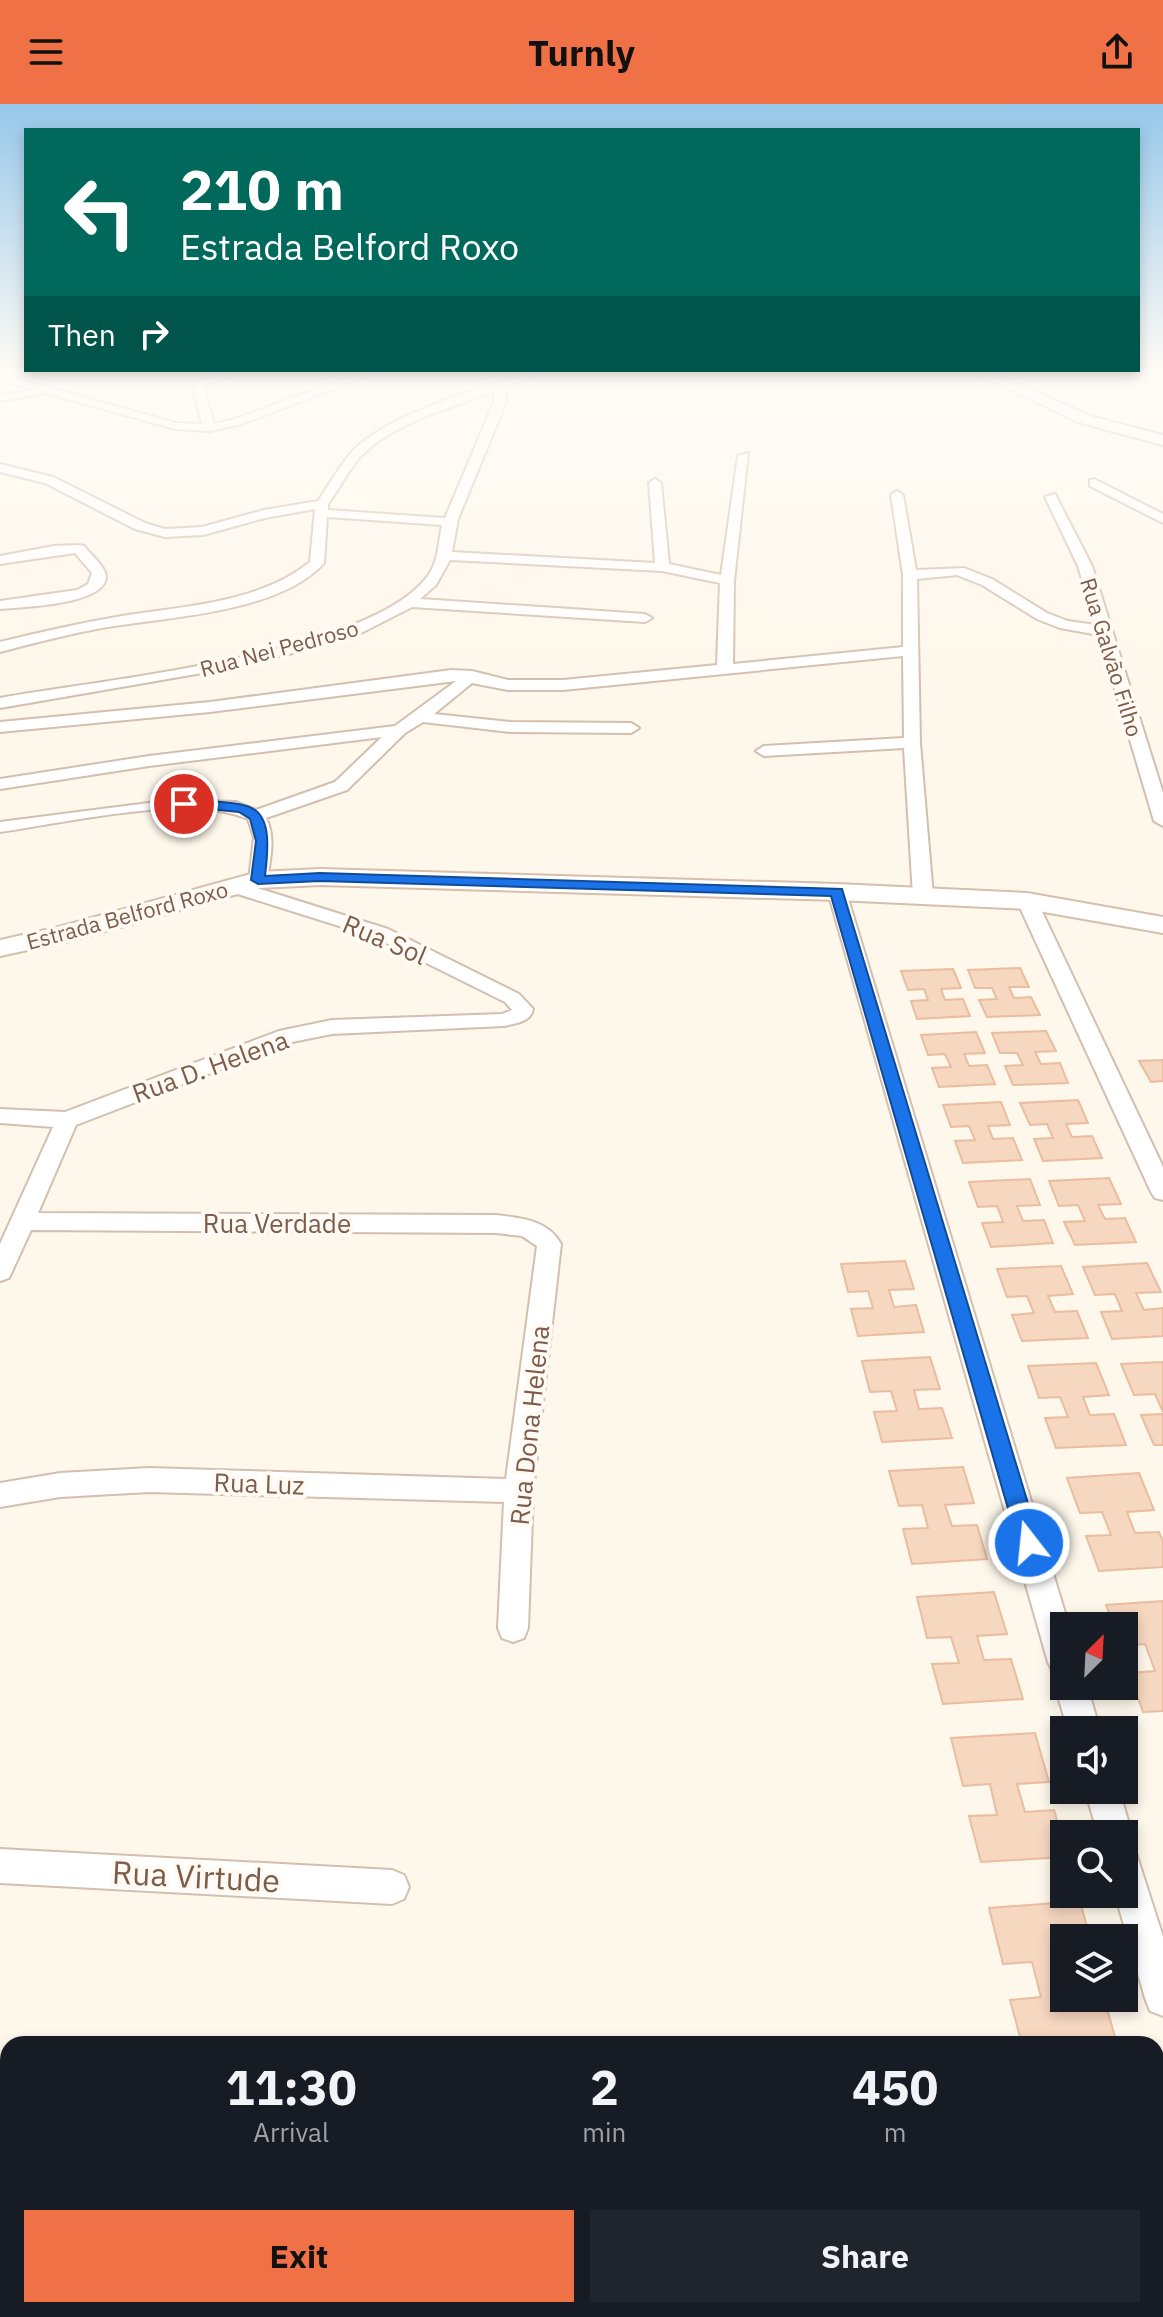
<!DOCTYPE html>
<meta charset="utf-8">
<style>
:root{--surface:#171b24;--page:#20242c;--text:#f1f3f6;--muted:#9ea1a6;--accent:#f17147}
body{margin:0;font-family:"IBM Plex Sans",sans-serif;background:var(--page);color:var(--text);height:100vh;display:flex;flex-direction:column;font-size:30px;white-space:nowrap}
*{box-sizing:border-box;margin:0}
p{font-size:26px;color:var(--muted)}
.icon{flex:none;width:44px;height:44px;fill:none;stroke:currentColor;stroke-width:2;stroke-linecap:round;stroke-linejoin:round}
.map{position:relative;flex:1;overflow:hidden}
.sheet{position:absolute;left:0px;top:1932px;width:1164px;height:282px;display:flex;flex-direction:column;background:var(--surface);border-radius:24px 24px 0 0;box-shadow:0 4px 12px #0003}
.sheet>*{flex:none}
.banner{position:absolute;left:24px;top:24px;width:1116px;height:244px;border-radius:0px;box-shadow:0 4px 12px #0003;background:#00695c;color:#fff;overflow:hidden}
.needle{width:52px;rotate:24deg}
.fabs{position:absolute;left:1050px;top:1508px;display:grid;gap:16px}
.fabs a{display:grid;place-items:center;width:88px;height:88px;border-radius:0px;background:var(--surface);box-shadow:0 4px 12px #0003;font-size:40px}
.pin{position:absolute;display:grid;place-items:center;width:68px;height:68px;color:#fff;margin:-34px;border:4px solid #fff;border-radius:50%;box-shadow:0 2px 8px #0007}
.me{position:absolute;width:88px;margin:-44px;rotate:344deg;stroke-linejoin:round;filter:drop-shadow(0 0 6px #0008)}
.turn{display:flex;align-items:center;gap:28px;height:168px;padding:0 24px;font-size:36px}
.turn .icon{width:104px;height:104px;stroke-width:2.5}
.turn b{display:block;font-size:56px;line-height:68px}
.then{display:flex;align-items:center;height:76px;padding:0 24px;background:#0003;gap:16px;font-size:30px}
.eta{display:flex;justify-content:space-evenly;align-items:center;height:136px;text-align:center}
.eta b{font-size:48px;font-weight:700;line-height:56px}
.primary-button{display:flex;gap:16px;margin-top:auto;padding:16px 24px}
.primary-button a{flex:1;height:92px;border-radius:0px;background:var(--accent);color:#111;font-size:32px;font-weight:700;line-height:92px;text-align:center}
.primary-button a+a{background:var(--page);color:var(--text)}
header{display:flex;justify-content:space-between;align-items:center;height:104px;padding:0 24px;background:var(--accent);color:#111;font-size:36px;font-weight:700}
.map>svg:first-child{display:block}
.building{fill:#f6d7c0;stroke:#eabd9e;stroke-width:2}
.lines{fill:none;stroke-linecap:round;stroke-linejoin:round}
.street-casing{stroke:#d3bfae;stroke-width:4}
.secondary-casing{stroke:#d6bfab;stroke-width:4}
.street{fill:#fff;fill-rule:evenodd}
.secondary{fill:#fff;fill-rule:evenodd}
.route{fill:#1a73e8;stroke:#114b97;stroke-width:2}
.labels{text-anchor:middle;dominant-baseline:central;stroke-width:8;stroke-linejoin:round;paint-order:stroke}
.far-street-label{font-size:22px;fill:#7d5d4a;stroke:#fffaf3}
.street-label{font-size:26px;fill:#7d5d4a;stroke:#fffaf3}
.near-street-label{font-size:32px;fill:#7d5d4a;stroke:#fffaf3}
</style>
<header><svg class="icon" aria-label="menu" viewBox="0 0 24 24"><path d="M4 6h16M4 12h16M4 18h16"/></svg>Turnly<svg class="icon" aria-label="share" viewBox="0 0 24 24"><path d="M12 15V3M7 8l5-5 5 5M5 13v7h14v-7"/></svg></header>
<div class="map">
<svg width="1163" height="2213" viewBox="0 0 1163 2213">
<rect width="100%" height="100%" fill="#fef7eb"/>
<path class="building" d="M1020 864 1029 883H1009L1014 894 1031 893 1040 911 987 913 979 896 997 895 992 884H975L968 866Z
M953 865 961 884 941 885 945 896 963 895 970 912 917 915 911 897 928 896 924 885 908 886 901 867Z
M1046 927 1056 947 1035 948 1041 960 1060 959 1068 979 1013 981 1005 962 1023 961 1017 949H1000L992 929Z
M976 928 985 949 964 950 969 962 987 961 995 980 939 983 932 964 951 963 945 950 928 951 921 931Z
M1163 956V977L1151 978 1139 957Z
M1078 996 1088 1019 1066 1020 1072 1033 1092 1032 1102 1054 1043 1057 1034 1035 1053 1034 1047 1020 1030 1021 1020 999Z
M1001 998 1010 1021 988 1022 993 1035 1013 1034 1022 1056 963 1059 955 1037 975 1036 969 1022 951 1023 943 1001Z
M1109 1074 1121 1100 1098 1101 1105 1115 1125 1114 1136 1138 1075 1141 1064 1118 1085 1117 1078 1101 1059 1102 1049 1077Z
M1030 1075 1040 1101 1017 1102 1023 1117 1044 1116 1053 1139 991 1143 982 1119 1003 1118 997 1102 978 1103 969 1078Z
M905 1157 914 1185 889 1186 894 1203 916 1201 924 1228 858 1232 851 1205 873 1204 868 1187 848 1188 841 1160Z
M1147 1159 1161 1188 1136 1189 1144 1206 1163 1204V1232L1112 1235 1101 1208 1122 1207 1115 1190 1095 1191 1083 1163Z
M1061 1162 1073 1190 1048 1192 1055 1208 1077 1207 1088 1234 1022 1237 1012 1211 1034 1209 1027 1192 1007 1193 997 1165Z
M930 1253 940 1285 914 1286 919 1305 942 1304 952 1334 882 1338 874 1308 897 1307 891 1287 870 1288 862 1257Z
M1163 1258V1308L1155 1290 1134 1291 1121 1260Z
M1096 1259 1109 1291 1083 1293 1090 1311 1114 1310 1126 1341 1056 1344 1045 1314 1068 1313 1060 1293 1039 1294 1028 1262Z
M1163 1310V1341H1154L1141 1311Z
M963 1363 974 1399 945 1401 952 1422 977 1421 987 1455 912 1460 903 1425 928 1424 922 1401 899 1402 889 1367Z
M1139 1369 1154 1406 1127 1408 1135 1429 1159 1428 1163 1437V1463L1099 1467 1086 1432 1111 1431 1102 1408 1080 1409 1067 1374Z
M994 1488 1007 1530 977 1532 984 1556 1011 1555 1023 1595 943 1600 932 1560 959 1559 951 1533 927 1534 917 1493Z
M1163 1497V1607L1143 1608 1129 1569 1155 1567 1145 1540 1124 1542V1522H1114L1106 1501Z
M1035 1629 1049 1678 1017 1680 1025 1708 1054 1706 1064 1739V1753L981 1758 969 1712 997 1711 990 1680 963 1682 951 1634Z
M1080 1797 1090 1834H1064V1894H1104L1117 1940H1022L1010 1896 1041 1893 1032 1858 1003 1860 989 1804Z
M1161 2102 1163 2170H1156V2103Z"/>
<g class="lines">
<g class="street-casing">
<path id="street" d="M189 268H199L201 276 227 268H243L203 282 214 320 235 315 364 268H378L242 320 209 327 175 325 46 289 0 297V291L36 286 0 276V270L176 319 202 320Z
M525 268H539L505 283 506 298 458 415 452 448 655 459 649 379 655 375 661 379 669 460 721 471 738 352 748 349 734 477 733 560 903 543V471L891 391 897 387 903 391 916 466 964 464 992 475 1047 509 1068 517 1096 521 1078 462 1045 393 1055 390 1092 462 1163 689V722L1154 717 1099 531 1060 524 1037 515 982 481 957 471 917 475 920 639 933 792 930 796 923 798 913 792 904 644 764 652 756 647 764 642 904 634 903 552 563 586H508L472 579 434 610 511 618 631 619 639 624 631 629 511 628 423 618 405 629 347 686 266 714C276 734 270 755 267 776L258 782 249 776 254 733 248 715C189 689 65 719 0 728V718L172 696 236 698 256 706 335 678 382 633 149 662 0 685V675L149 652 395 622 456 577 210 608 0 628V618L210 598 451 566 472 567 508 576H563L717 561 720 479 662 467 450 456 436 481 420 495 645 510 652 514 645 518 412 503 361 529 297 548 231 564 0 604V594C98 576 368 551 427 473 439 457 438 440 442 421L327 413 324 459C280 509 165 513 102 524 68 530 34 539 0 548V538C40 528 81 519 122 512 185 502 259 499 310 458L315 405 265 414 203 431 165 433 135 425 45 379 0 368V360L53 373 145 419 165 425 202 423 264 406 318 397C328 382 338 365 350 350 382 312 477 286 525 268ZM495 287 494 298 445 414 328 406V400C339 385 348 367 360 353 394 318 451 304 495 287Z
M1094 375 1163 410V419L1090 382V376Z
M79 441 84 442C90 450 106 463 106 473 105 501 21 503 0 505V497L77 486 88 480 92 469 75 449 0 460V452L54 442Z
M232 776 388 825 519 890 533 905C531 918 516 919 504 922L332 930 292 938 76 1021 38 1109 496 1111C521 1114 548 1116 561 1140L533 1387 528 1524 524 1534 513 1538 502 1534 498 1524 504 1398 149 1388 60 1393 0 1403V1379L60 1369 149 1364 506 1375 537 1142 522 1132 496 1129 31 1126 9 1174 0 1177V1140L53 1023 0 1019V1005L65 1008 279 927 332 916 502 910 512 906 505 898 374 833 225 786 223 782 225 778Z
M837 782 846 788 1069 1522H1064V1582H1087L1100 1626H1068L1055 1582 1061 1571 1053 1568 1048 1558 828 788Z
M1027 791 1037 797 1163 1063V1096L1155 1094 1151 1088 1017 797Z
M1085 1686H1119L1132 1730 1127 1742 1124 1743V1730H1098Z
M1124 1744 1136 1749 1163 1833V1912L1150 1907 1145 1894 1115 1790H1124Z
M0 1745 392 1766 404 1771 409 1783 404 1795 392 1800 0 1779Z"/>
</g>
<g class="secondary-casing">
<path id="secondary" d="M974 268H993L1090 312 1163 331V341L1078 318Z
M320 765 837 780 1027 789 1163 813V829L1027 805 837 796 320 781 259 784 74 836 0 852V836L59 823 258 768Z"/>
</g>
<use href="#street" class="street"/>
<use href="#secondary" class="secondary"/>
</g>
<linearGradient id="sky" x2="0" y2="1"><stop stop-color="#96c7e9"/><stop offset="0.46" stop-color="#fffbf6"/><stop offset="1" stop-color="#fffbf6" stop-opacity="0"/></linearGradient>
<rect width="1163" height="578" fill="url(#sky)"/>
<path class="route" d="M184 696C253 701 275 691 265 772L320 769 842 785 1040 1439 1037 1446 1029 1449 1021 1446 1018 1439 831 792 320 777 258 780 251 776 256 737 250 715 239 708 179 702V697Z"/>
<g class="labels">
<g class="far-street-label">
<text transform="translate(279 544) rotate(-15)">Rua Nei Pedroso</text>
<text transform="translate(1112 553) rotate(73)">Rua Galvão Filho</text>
<text transform="translate(127 811) rotate(-15)">Estrada Belford Roxo</text>
</g>
<g class="street-label">
<text transform="translate(385 835) rotate(23)">Rua Sol</text>
<text transform="translate(210 962) rotate(-20)">Rua D. Helena</text>
<text x="277" y="1119">Rua Verdade</text>
<text transform="translate(529 1321) rotate(-84)">Rua Dona Helena</text>
<text transform="translate(259 1379) rotate(2)">Rua Luz</text>
</g>
<g class="near-street-label">
<text transform="translate(196 1772) rotate(3)">Rua Virtude</text>
</g>
</g>
</svg>
<div class="fabs">
<a><svg class="needle" viewBox="-14 -14 28 28"><path d="M0-13l5 13h-10z" fill="#e53935"/><path d="M0 13l5-13h-10z" fill="#9ea1a6"/></svg></a>
<a><svg class="icon" aria-label="sound" viewBox="0 0 24 24"><path d="M4 9h4l5-4v14l-5-4H4zM17 9q2 3 0 6"/></svg></a>
<a><svg class="icon" aria-label="search" viewBox="0 0 24 24"><circle cx="10" cy="10" r="6"/><path d="M15 15l6 6"/></svg></a>
<a><svg class="icon" aria-label="layers" viewBox="0 0 24 24"><path d="M12 4l9 5-9 5-9-5zM3 14l9 5 9-5"/></svg></a>
</div>
<div class="pin" style="left:184px;top:700px;background:#d93025"><svg class="icon" aria-label="arrive" viewBox="0 0 24 24"><path d="M6 21V4h12l-3 4 3 4H6"/></svg></div>
<svg class="me" style="left:1029px;top:1439px" viewBox="-20 -20 40 40"><circle r="17" fill="#1a73e8" stroke="#fff" stroke-width="3"/><path d="M0-11L8 9 0 5-8 9z" fill="#fff"/></svg>
<div class="banner">
<div class="turn"><svg class="icon" aria-label="left" viewBox="0 0 24 24"><path d="M17 20v-9H6M10 6l-5 5 5 5"/></svg><div><b>210 m</b>Estrada Belford Roxo</div></div>
<div class="then">Then<svg class="icon" aria-label="right" viewBox="0 0 24 24"><path d="M7 20v-9h11M14 6l5 5-5 5"/></svg></div>
</div>
<section class="sheet">
<div class="eta">
<div><b>11:30</b><p>Arrival</p></div>
<div><b>2</b><p>min</p></div>
<div><b>450</b><p>m</p></div>
</div>
<div class="primary-button"><a>Exit</a><a>Share</a></div>
</section>
</div>
